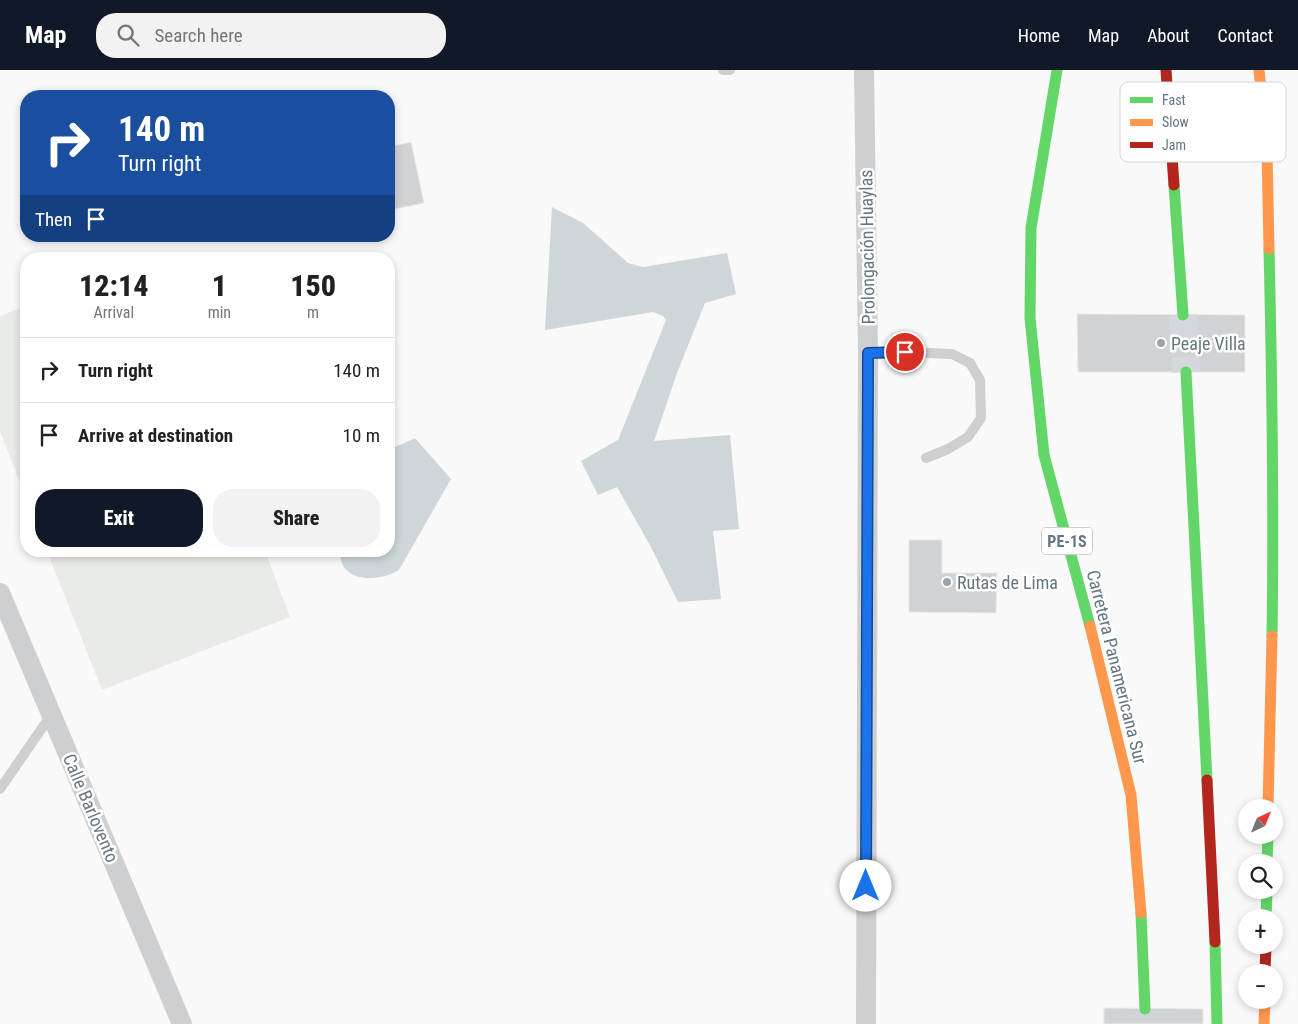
<!DOCTYPE html>
<meta charset="utf-8">
<style>
:root{--surface:#fff;--page:#f2f2f2;--text:#202124;--muted:#757577;--line:#e0e0e0;--accent:#111827}
body{margin:0;font-family:"Roboto Condensed",sans-serif;background:var(--page);color:var(--text);height:100vh;display:flex;flex-direction:column;font-size:19px;white-space:nowrap}
*{box-sizing:border-box;margin:0}
p{font-size:16px;color:var(--muted)}
.icon{flex:none;width:28px;height:28px;fill:none;stroke:currentColor;stroke-width:2;stroke-linecap:round;stroke-linejoin:round}
.map{position:relative;flex:1;overflow:hidden}
.sheet{position:absolute;left:20px;top:182px;width:375px;height:305px;display:flex;flex-direction:column;background:var(--surface);border-radius:20px;box-shadow:0 2px 8px #0003}
.sheet>*{flex:none}
.hud{position:absolute;left:20px;top:20px;width:375px;height:152px;border-radius:20px;box-shadow:0 2px 8px #0003;background:#1a4fa0;color:#fff;overflow:hidden}
.needle{width:32px;rotate:43deg}
.fabs{position:absolute;left:1238px;top:729px;display:grid;gap:10px}
.fabs a{display:grid;place-items:center;width:45px;height:45px;border-radius:50%;background:var(--surface);box-shadow:0 2px 8px #0003;font-size:25px}
.pin{position:absolute;display:grid;place-items:center;width:42px;height:42px;color:#fff;margin:-21px;border:2px solid #fff;border-radius:50%;box-shadow:0 1px 5px #0007}
.me{position:absolute;width:55px;margin:-28px;rotate:0deg;stroke-linejoin:round;filter:drop-shadow(0 0 4px #0008)}
.turn{display:flex;align-items:center;gap:18px;height:105px;padding:0 15px;font-size:22px}
.turn .icon{width:65px;height:65px;stroke-width:2.5}
.turn b{display:block;font-size:35px;line-height:42px}
.then{display:flex;align-items:center;height:48px;padding:0 15px;background:#0003;gap:10px;font-size:19px}
.eta{display:flex;justify-content:space-evenly;align-items:center;height:85px;text-align:center}
.eta b{font-size:30px;font-weight:800;line-height:35px}
.button{display:flex;gap:10px;margin-top:auto;padding:10px 15px}
.button a{flex:1;height:58px;border-radius:20px;background:var(--accent);color:#fff;font-size:20px;font-weight:800;line-height:58px;text-align:center}
.button a+a{background:var(--page);color:var(--text)}
ul{padding:0;list-style:none}
li{display:flex;align-items:center;gap:15px;height:65px;padding:0 15px;border-top:1px solid var(--line)}
li div{flex:1}
li b{display:block;font-size:19px}
li em{font-style:normal}
header{display:flex;align-items:center;gap:30px;box-sizing:border-box;height:70px;padding:0 25px;background:var(--accent);color:#fff}
header strong{font-size:24px}
nav{display:flex;gap:28px;margin-inline-start:auto;font-size:18px}
.search{width:350px;height:45px;background:var(--page);display:flex;align-items:center;gap:12px;box-sizing:border-box;padding:0 18px;border-radius:20px;color:var(--muted);font-size:19px}
.map>svg:first-child{display:block}
.green{fill:#e8ebe6}
.water{fill:#ced6d9}
.building{fill:#d0d2d3;stroke:#e8e8e8}
.lines{fill:none;stroke-linecap:round;stroke-linejoin:round}
.highway-tunnel{stroke:#d4d8dc;stroke-width:28;stroke-dasharray:28 14;stroke-linecap:butt}
.lane{stroke:#cecfd0;stroke-width:10}
.street{stroke:#cecfd0;stroke-width:20}
.fast{stroke:#63d668;stroke-width:11}
.slow{stroke:#ff974d;stroke-width:11}
.jam{stroke:#b3261e;stroke-width:11}
.route-casing{stroke:#114b97;stroke-width:12}
.route{stroke:#1a73e8;stroke-width:9}
.poi-dot{fill:#99a4ac;stroke:#fff;stroke-width:2}
.labels{text-anchor:middle;dominant-baseline:central;stroke-width:5;stroke-linejoin:round;paint-order:stroke}
.shield{fill:#fff;stroke:#939fa8;stroke-width:1}
.shield-label{font-size:16px;font-weight:bold;fill:#657683}
.street-label{font-size:18px;fill:#657683;stroke:#fff}
.poi-label{font-size:18px;fill:#657683;stroke:#fff;text-anchor:start}
.key{fill:#fff;stroke:#d1d6da;stroke-width:1}
.key-label{font-size:14px;fill:#657683}
</style>
<header>
<strong>Map</strong>
<div class="search"><svg class="icon" aria-label="search" viewBox="0 0 24 24"><circle cx="10" cy="10" r="6"/><path d="M15 15l6 6"/></svg>Search here</div>
<nav><a>Home</a><a>Map</a><a>About</a><a>Contact</a></nav>
</header>
<div class="map">
<svg width="1298" height="954" viewBox="0 0 1298 954">
<rect width="100%" height="100%" fill="#f9f9f9"/>
<path class="green" d="M26 236V428L0 361V246Z
M47 481H265L290 547 102 620Z"/>
<path class="water" d="M552 137 583 153 628 193 643 197 727 183 736 224 705 233 677 303 654 371 730 365 739 459 713 461 721 529 678 532 651 477 617 417 598 425 581 391 618 370 666 250 663 246 653 242 545 260Z
M415 368 451 409 399 500C380 512 339 514 340 481H389V380Z"/>
<path class="building" d="M411 72 424 133 389 140V77Z
M1077 244 1245 245V302H1078Z
M909 470H942V503H997L996 543 909 542Z
M1104 938 1203 939V954H1104Z"/>
<g class="lines">
<path class="highway-tunnel" d="M1183 245 1186 302"/>
<path class="lane" d="M723 0H730
M868 283 905 282 952 284 970 293 980 310 981 348 968 367 948 379 926 388
M0 719 51 645"/>
<path class="street" d="M864 0 868 283 866 954
M0 523 182 954"/>
<path class="fast" d="M1057 0 1031 158 1030 248 1044 385 1090 556
M1174 115 1183 245
M1269 179C1272 308 1274 437 1272 566
M1186 302 1207 710
M1267 792 1268 765
M1141 843 1145 939
M1266 848 1267 820
M1215 872 1217 954"/>
<path class="slow" d="M1259 0 1267 79 1269 179
M1090 556 1131 725 1141 843
M1268 738 1272 566
M1264 954 1265 930"/>
<path class="jam" d="M1166 0 1174 115
M1207 710 1215 872
M1265 902 1266 875"/>
</g>
<g class="lines">
<g class="route-casing">
<path id="route" d="M866 816 868 283 905 282"/>
</g>
<use href="#route" class="route"/>
</g>
<g class="poi-dot">
<circle cx="1161" cy="273" r="5"/>
<circle cx="947" cy="512" r="5"/>
</g>
<g class="labels">
<rect class="shield" x="1042" y="457.5" width="50" height="27" rx="4"/>
<g class="shield-label">
<text x="1067" y="471">PE-1S</text>
</g>
<g class="street-label">
<text transform="translate(867 177) rotate(-91)">Prolongación Huaylas</text>
<text transform="translate(1117 597) rotate(76)">Carretera Panamericana Sur</text>
<text transform="translate(91 738) rotate(67)">Calle Barlovento</text>
</g>
<g class="poi-label">
<text x="1171" y="273">Peaje Villa</text>
<text x="957" y="512">Rutas de Lima</text>
</g>
</g>
<rect x="1120" y="12" width="166" height="80" rx="8" class="key"/>
<rect x="1130" y="27" width="23" height="6" fill="#63d668"/>
<rect x="1130" y="49" width="23" height="7" fill="#ff974d"/>
<rect x="1130" y="72" width="23" height="6" fill="#b3261e"/>
<g class="key-label">
<text x="1162" y="35">Fast</text>
<text x="1162" y="57">Slow</text>
<text x="1162" y="80">Jam</text>
</g>
</svg>
<div class="fabs">
<a><svg class="needle" viewBox="-14 -14 28 28"><path d="M0-13l5 13h-10z" fill="#e53935"/><path d="M0 13l5-13h-10z" fill="#757577"/></svg></a>
<a><svg class="icon" aria-label="search" viewBox="0 0 24 24"><circle cx="10" cy="10" r="6"/><path d="M15 15l6 6"/></svg></a>
<a>+</a>
<a>−</a>
</div>
<div class="pin" style="left:905px;top:282px;background:#d93025"><svg class="icon" aria-label="arrive" viewBox="0 0 24 24"><path d="M6 21V4h12l-3 4 3 4H6"/></svg></div>
<svg class="me" style="left:866px;top:816px" viewBox="-20 -20 40 40"><circle r="19" fill="#fff"/><path d="M0-13L10 11 0 6-10 11z" fill="#1a73e8"/></svg>
<div class="hud">
<div class="turn"><svg class="icon" aria-label="right" viewBox="0 0 24 24"><path d="M7 20v-9h11M14 6l5 5-5 5"/></svg><div><b>140 m</b>Turn right</div></div>
<div class="then">Then<svg class="icon" aria-label="arrive" viewBox="0 0 24 24"><path d="M6 21V4h12l-3 4 3 4H6"/></svg></div>
</div>
<section class="sheet">
<div class="eta">
<div><b>12:14</b><p>Arrival</p></div>
<div><b>1</b><p>min</p></div>
<div><b>150</b><p>m</p></div>
</div>
<ul>
<li><svg class="icon" aria-label="right" viewBox="0 0 24 24"><path d="M7 20v-9h11M14 6l5 5-5 5"/></svg><div><b>Turn right</b></div><em>140 m</em></li>
<li><svg class="icon" aria-label="arrive" viewBox="0 0 24 24"><path d="M6 21V4h12l-3 4 3 4H6"/></svg><div><b>Arrive at destination</b></div><em>10 m</em></li>
</ul>
<div class="button"><a>Exit</a><a>Share</a></div>
</section>
</div>
